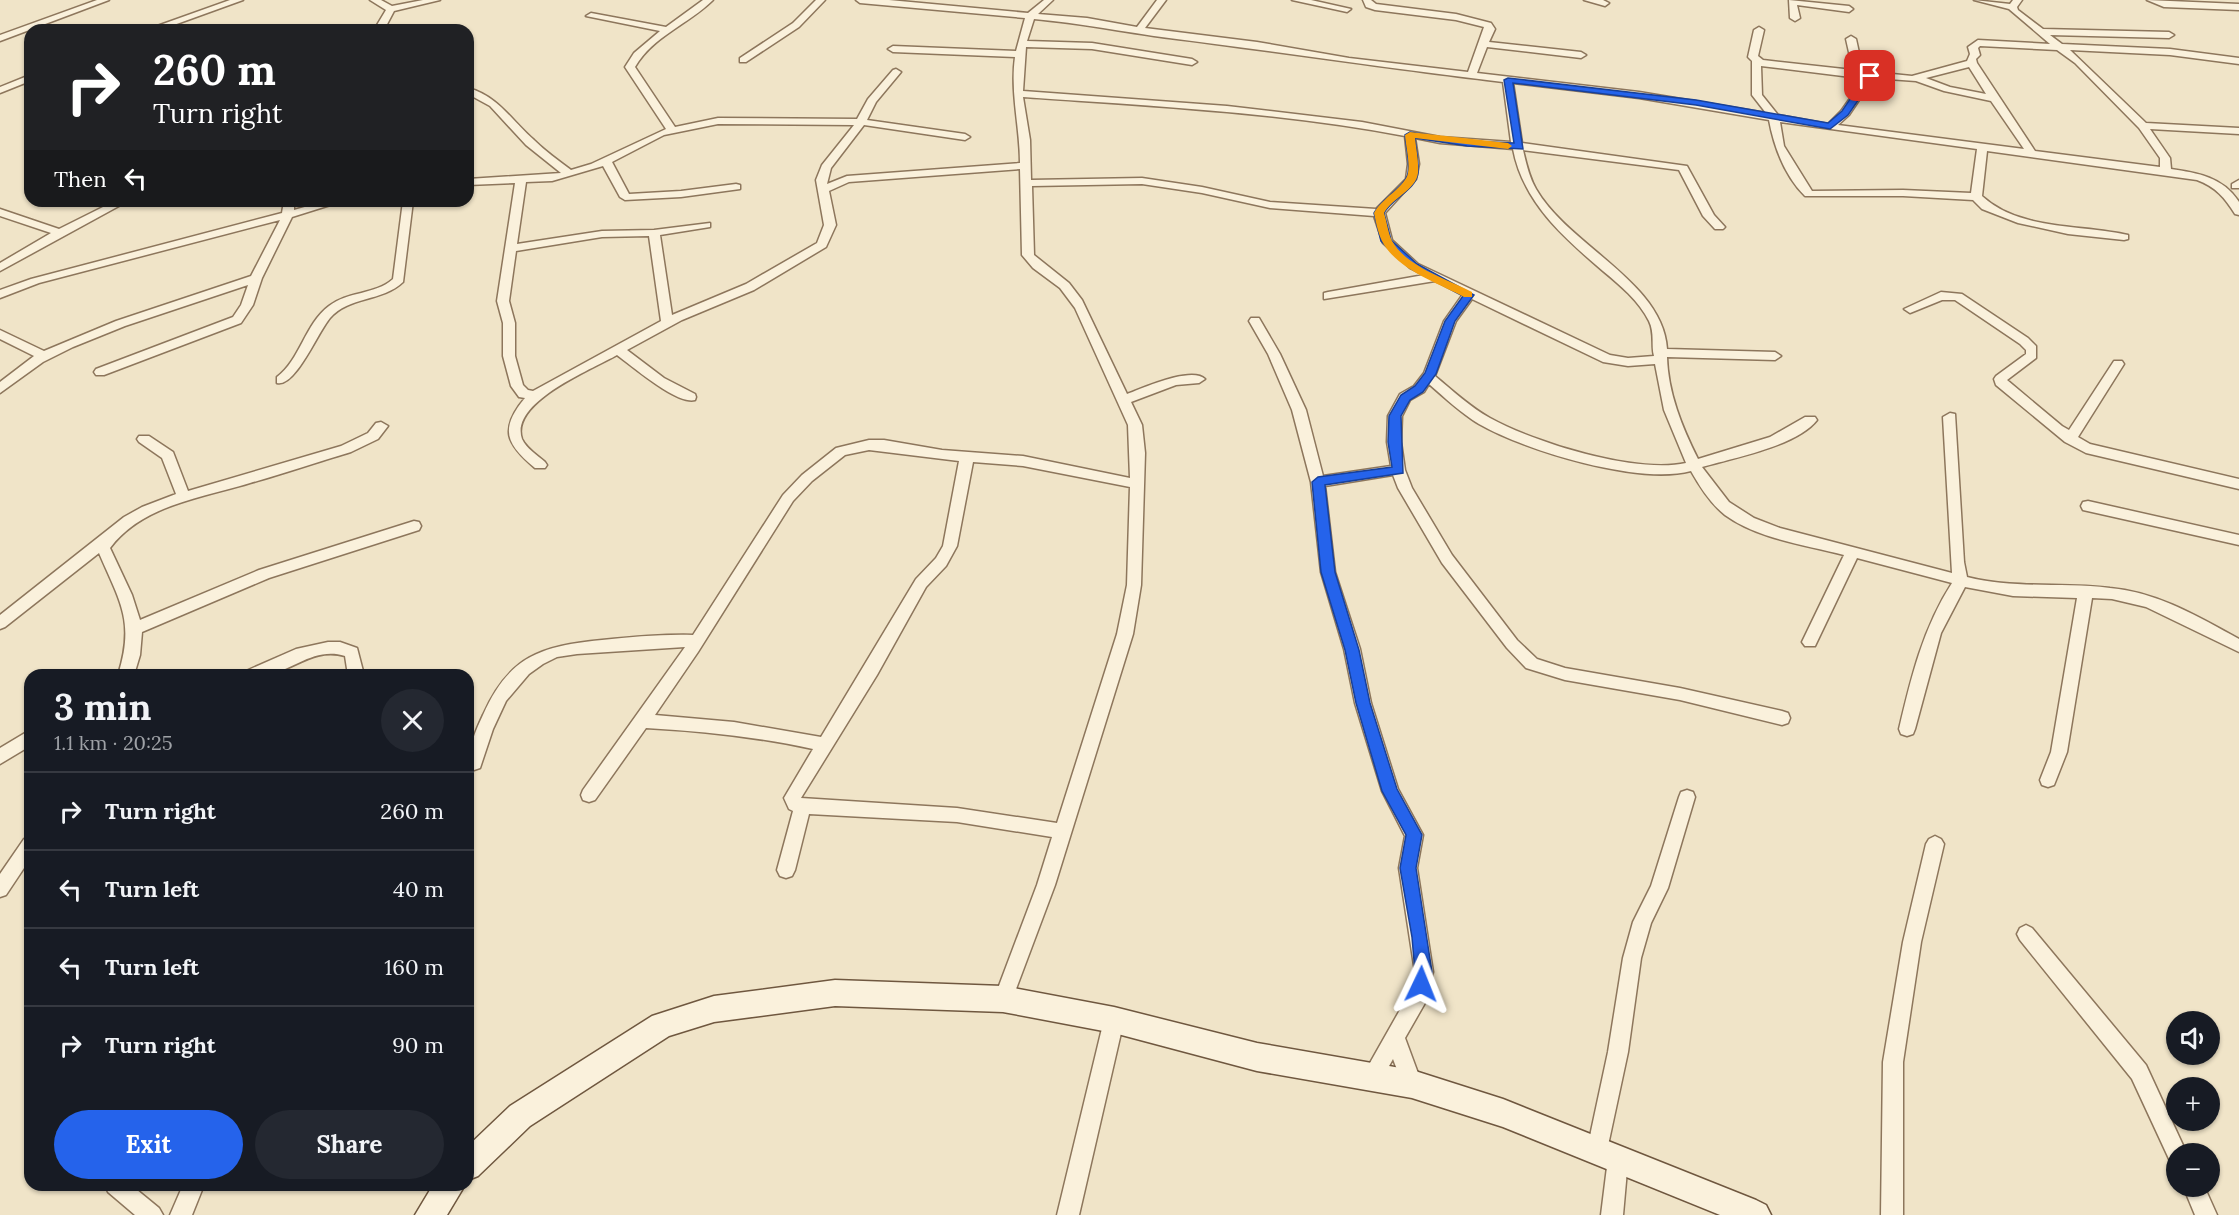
<!DOCTYPE html>
<meta charset="utf-8">
<style>
:root{--surface:#171b24;--page:#242831;--text:#f1f3f6;--muted:#9ea1a6;--line:#363941;--accent:#2563eb}
body{margin:0;font-family:Lora,serif;background:var(--page);color:var(--text);height:100vh;display:flex;flex-direction:column;font-size:22px;white-space:nowrap}
*{box-sizing:border-box;margin:0}
p{font-size:20px;color:var(--muted)}
.icon{flex:none;width:33px;height:33px;fill:none;stroke:currentColor;stroke-width:2;stroke-linecap:round;stroke-linejoin:round}
.map{position:relative;flex:1;overflow:hidden}
.sheet{position:absolute;left:24px;top:669px;width:450px;height:522px;display:flex;flex-direction:column;background:var(--surface);border-radius:18px;box-shadow:0 2px 4px #0004}
.sheet>*{flex:none}
.guide{position:absolute;left:24px;top:24px;width:450px;height:183px;border-radius:18px;box-shadow:0 2px 4px #0004;background:#202124;color:#fff;overflow:hidden}
.tools{position:absolute;left:2166px;top:1011px;display:grid;gap:12px}
.tools a{display:grid;place-items:center;width:54px;height:54px;border-radius:50%;background:var(--surface);box-shadow:0 2px 4px #0004;font-size:30px}
.pin{position:absolute;display:grid;place-items:center;width:51px;height:51px;color:#fff;margin:-26px;border-radius:12px;box-shadow:0 3px 9px #0006}
.me{position:absolute;width:66px;margin:-33px;rotate:2deg;stroke-linejoin:round;filter:drop-shadow(0 0 4px #0008)}
.turn{display:flex;align-items:center;gap:21px;height:126px;padding:0 30px;font-size:27px}
.turn .icon{width:78px;height:78px;stroke-width:2.5}
.turn b{display:block;font-size:42px;line-height:51px}
.then{display:flex;align-items:center;height:57px;padding:0 30px;background:#0003;gap:12px;font-size:22px}
.round{display:grid;place-items:center;flex:none;width:63px;height:63px;border-radius:32px;background:var(--page)}
.overview{display:flex;align-items:center;justify-content:space-between;height:102px;padding:0 30px}
h1{font-size:36px;font-weight:800;line-height:45px}
.button{display:flex;gap:12px;margin-top:auto;padding:12px 30px}
.button a{flex:1;height:69px;border-radius:36px;background:var(--accent);color:#fff;font-size:24px;font-weight:800;line-height:69px;text-align:center}
.button a+a{background:var(--page);color:var(--text)}
ul{padding:0;list-style:none}
li{display:flex;align-items:center;gap:18px;height:78px;padding:0 30px;border-top:2px solid var(--line)}
li div{flex:1}
li b{display:block;font-size:22px}
li em{font-style:normal}
.map>svg:first-child{display:block}
.lines{fill:none;stroke-linecap:round;stroke-linejoin:round}
.street-casing{stroke:#8d765c;stroke-width:3}
.secondary-casing{stroke:#6f573f;stroke-width:3}
.street{fill:#faf1dc;fill-rule:evenodd}
.secondary{fill:#faf1dc;fill-rule:evenodd}
.route{fill:#2563eb;stroke:#184099;stroke-width:1.5}
.slow{fill:#f59e0b}
</style>
<div class="map">
<svg width="2239" height="1215" viewBox="0 0 2239 1215">
<rect width="100%" height="100%" fill="#f0e4c8"/>
<g class="lines">
<g class="street-casing">
<path id="street" d="M97 0H109L0 41V35Z
M230 0H243L160 30H146Z
M370 0H381L392 6 423 0H440L394 11 384 30H374L386 10Z
M703 0H713C689 24 653 36 635 67L675 127 718 118 857 119 868 99 893 70 896 69 901 72 876 102 867 120 965 134 970 137 965 140 864 125 831 168 827 184 847 176 1020 163C1020 127 1010 93 1015 57L893 52 888 49 893 46 1016 51 1025 18 860 3 856 0H889L1028 13 1044 0H1053L1038 14 1087 18 1137 27 1157 0H1166L1145 28 1257 42 1349 58 1468 72 1484 27 1456 20 1375 10 1366 7 1363 0H1371L1376 4 1456 14 1491 23 1495 29 1489 42 1581 52 1586 55 1581 58 1487 47 1477 73 1639 92 1766 113 1752 95V61L1748 57 1754 30 1759 27 1764 30 1758 56 1763 60 1853 70 1846 39 1851 36 1856 39 1863 71 1912 76 1967 61 1970 54 1968 47 1978 40 2050 44 2009 9 1974 0 2010 4 2013 0H2022L2017 7 2018 10 2043 29 2169 32 2174 35 2169 38 2050 35 2062 44 2170 49 2239 58V64L2170 55 2070 50 2146 123 2239 128V134L2150 129 2170 158 2171 169C2198 173 2223 177 2239 202V215L2235 214C2225 198 2216 187 2197 180L1987 151 1982 196C2020 231 2081 224 2128 235V239L2124 240 2068 234 2018 223 1982 209 1973 200 1903 196H1805C1785 176 1774 147 1769 120L1639 98 1513 83 1522 143 1687 166 1714 215 1725 227 1723 229H1715L1703 216 1679 170 1523 150C1526 163 1529 177 1536 189 1569 246 1663 282 1667 349L1775 352 1781 356 1775 360 1667 357C1668 393 1682 427 1698 459L1770 437 1805 417H1815L1817 420C1797 446 1733 458 1702 467L1729 502 1754 518 1780 528 1952 573 1943 417 1950 413 1955 414 1964 562 1967 577C2015 589 2062 582 2110 588 2157 592 2199 617 2239 639V652L2146 607 2112 599 2092 598 2067 752 2054 785 2048 787 2042 785 2040 780 2051 752 2077 598 2013 596 1965 587 1941 633 1915 729 1913 734 1907 736 1901 734 1899 729C1911 678 1923 628 1952 583L1857 558 1815 646H1805L1802 642 1844 555C1806 545 1758 539 1725 515 1710 503 1700 487 1691 471 1639 485 1526 451 1479 424 1461 413 1445 398 1429 384L1424 392 1410 400 1402 416 1401 442 1405 470 1412 488 1452 555 1517 640 1537 659 1565 668 1680 688 1782 711 1788 713 1790 718 1788 723 1782 725 1680 700 1565 680 1526 668 1507 648 1442 563 1398 488 1393 475 1325 486 1335 572 1360 649 1371 703 1398 789 1423 835 1417 868 1433 972 1425 1003 1405 1038 1422 1084 1419 1091 1412 1094 1405 1091 1393 1059 1379 1084 1372 1087 1365 1084 1362 1077 1409 994 1415 972 1399 868 1405 836 1382 791 1355 703 1344 649 1321 572 1311 482 1292 410 1268 354 1249 321 1251 318H1259L1280 354 1306 410 1323 476 1391 466 1387 442 1388 416 1400 394 1414 386 1424 373 1444 321 1463 294 1435 281 1324 299V293L1328 292 1424 275 1410 268 1383 243 1374 216 1270 208 1202 193 1142 184 1032 186 1034 255 1069 283 1082 300 1127 394C1143 388 1192 366 1205 379L1199 383 1176 385 1131 402 1142 425 1145 453 1141 585 1133 634 1055 885 1010 1005 1003 1008 996 1005 994 999 1037 885 1052 837 957 822 809 814 795 870 792 876 786 878 780 876 777 870 793 811 789 809 784 798 813 749C758 737 702 731 646 728L595 800 589 802 583 800 581 795 583 790 685 647 577 654 557 657 543 664 529 674 506 701 493 729 480 768 474 770 468 768C468 749 475 732 483 715 509 656 541 646 602 640 632 637 663 634 693 635L783 495 802 475 836 448 869 440H884L942 450 1023 456 1130 478 1128 425 1075 308 1060 288 1033 268 1022 255 1020 169 849 182 829 191 836 225 826 247 754 290 682 320 627 350 664 378 695 394 696 397 695 400C677 405 632 366 617 355 593 369 509 402 522 439 526 448 537 455 545 462L547 465 545 468H535C506 444 499 429 525 398L519 397 511 386 503 356V323L497 301 515 183 468 185V179L561 173 526 145 490 106 468 94V88C498 96 511 120 534 140 545 151 558 160 571 170L591 164 666 129 625 67 634 53 660 31 586 16 591 13 666 27ZM1034 19C1079 23 1124 32 1169 38 1281 52 1392 69 1503 82L1511 142 1440 137 1362 122 1227 106 1023 91 1026 47 1092 49 1192 65 1197 62 1192 59 1092 43 1027 41ZM1980 46 2057 50 2075 63 2139 128 2160 158V167L2035 151 1977 63 1976 59 1980 55 1978 48ZM1761 66 1859 78 1865 77 1841 111 1828 124 1778 115 1762 95ZM1969 67 1986 94 1950 87 1926 78ZM1874 78 1916 81 1944 91 1991 101 2024 149 1838 125 1849 115ZM1023 97C1151 106 1279 112 1405 136L1408 164 1406 179 1376 209 1270 202 1202 187 1142 178 1031 180 1030 140ZM1780 122 1977 149 1971 193 1903 190 1812 191 1784 146ZM718 124 854 125 822 165 816 180 824 225 817 243 746 284 672 315 660 235 710 227V223L654 230 602 231 517 244 526 182 552 181 603 166 620 197 625 200 681 197 740 189V185L736 184 681 191 629 194 612 162 664 135ZM1415 138 1440 143 1513 149C1523 202 1563 237 1603 271 1620 285 1639 301 1649 321 1655 333 1651 346 1654 356L1628 358 1610 355 1418 264 1392 240 1385 213 1416 179 1419 164ZM649 236 661 321 533 391 528 390 523 385 515 356V323L509 301 516 251 602 237ZM1472 299 1603 362 1628 366 1655 364 1664 410 1686 463C1636 474 1535 443 1490 418 1470 407 1453 391 1435 376L1456 321ZM869 450 959 461 943 546 936 558 916 579 821 737 734 722 655 715 698 652 793 501 812 481 845 455ZM973 462 1023 466 1130 487 1127 585 1117 634 1057 823 957 808 801 798 877 675 926 587 946 566 957 546Z
M816 0H825L799 27 746 62H740V58L793 23Z
M1292 0H1311L1351 9 1347 12Z
M1584 0H1603L1609 3 1605 6Z
M1789 0 1849 6 1853 9 1849 12 1797 5 1800 18 1795 21 1790 18Z
M2147 0 2239 4V10L2164 7Z
M30 75V81L0 93V87Z
M2239 180V188H2232V184Z
M115 201H128L0 271V263L51 233 0 216V209L59 229Z
M284 201H294V210L326 201H343L292 217 262 278 253 305 241 323 104 375H96L94 372 96 369 233 317 241 305 248 285 125 326 73 347 43 362 0 393V382L34 356 0 339V330L44 351 116 321 251 276 280 220 39 283 0 298V290L31 279 282 213Z
M403 201H413L403 282C382 302 349 296 330 318 318 332 295 388 277 383V377C300 360 305 324 329 306 348 291 375 295 393 279Z
M1941 292 1962 294 2028 338 2036 346V358L2007 380 2062 426 2069 430 2114 361H2122L2124 364 2078 437 2090 444 2239 479V489L2086 453 2065 442 1996 385 1994 379 1996 376 2026 354V350L2020 344 1955 300H1942L1910 313 1904 309Z
M381 422 388 426 378 439 351 452C317 462 283 474 250 483 201 498 142 505 110 548L132 595 140 620 259 570 414 521 419 522 421 526 419 530 269 578 142 632 140 655 134 675H118C135 621 120 602 99 553L5 627 0 629V615L124 517 142 507 176 494 162 458 139 442 137 439 139 436H149L173 452 188 491 341 446 368 433 376 423Z
M2088 501 2239 535V545L2083 510 2081 506 2083 502Z
M328 642H340L357 648 364 675H348L345 656C315 647 295 669 268 675 261 677 252 675 244 675L246 671 296 649Z
M30 730V746L0 764V748Z
M1687 790 1693 792 1695 797 1668 888 1651 923 1641 958 1628 1052 1607 1150 1604 1157 1597 1160 1590 1157 1587 1150 1608 1052 1623 958 1633 922 1651 886 1679 797 1681 792Z
M30 836V859L6 895 0 897V874L24 839Z
M1935 836 1941 839 1944 844 1921 942 1903 1062V1215H1881L1883 1062 1903 942 1926 844 1929 839Z
M2026 925 2032 928 2146 1065 2187 1154H2176V1164L2170 1161 2132 1079 2020 940 2017 934 2020 928Z
M1114 1011 1121 1013 1124 1020 1079 1215H1057L1104 1020 1107 1013Z
M1618 1149 1625 1152 1628 1159 1623 1215H1601L1608 1159 1611 1152Z
M105 1185H131L159 1208 163 1215H135L108 1192Z
M183 1185H204L192 1215H170Z
M2183 1186H2204L2217 1215H2195Z"/>
</g>
<g class="secondary-casing">
<path id="secondary" d="M835 980 1003 986 1114 1007 1257 1043 1412 1070 1503 1099 1756 1200 1766 1205 1771 1215H1720L1503 1127 1412 1098 1257 1071 1114 1033 1003 1012 835 1006 714 1022 669 1036 530 1126 478 1176 468 1180V1146L510 1106 652 1016 714 996Z
M433 1185H465L447 1215H415Z"/>
</g>
<use href="#street" class="street"/>
<use href="#secondary" class="secondary"/>
</g>
<path class="route" d="M1867 74 1875 76 1848 115 1830 129 1696 105 1513 83 1523 149 1467 146 1415 138C1416 149 1419 162 1418 173 1416 190 1392 198 1384 213L1391 240 1417 264 1474 295 1455 321 1436 374 1423 392 1410 400 1401 416 1403 473 1325 485 1335 572 1359 650 1370 703 1397 789 1422 835 1416 868 1432 972 1427 990 1421 993 1415 990 1412 984 1415 972 1412 937 1400 868 1406 835 1382 791 1356 703 1345 650 1321 572 1312 482 1318 477 1392 467 1388 442 1389 416 1401 395 1415 386 1425 373 1445 321 1463 296 1410 268 1381 241 1374 213C1381 199 1406 186 1408 173 1410 162 1406 147 1405 135L1410 132 1467 141 1514 143 1504 80 1508 78 1696 100 1828 123 1842 111Z"/>
<path class="slow" d="M1410 132 1508 143 1512 146 1508 149 1415 138C1416 149 1419 162 1418 173 1416 190 1392 198 1384 213 1387 222 1388 233 1392 241 1407 267 1447 279 1472 292V297H1464C1438 283 1396 269 1382 241 1378 233 1376 222 1374 213 1381 199 1406 186 1408 173 1410 162 1406 147 1405 135Z"/>
</svg>
<div class="tools">
<a><svg class="icon" aria-label="sound" viewBox="0 0 24 24"><path d="M4 9h4l5-4v14l-5-4H4zM17 9q2 3 0 6"/></svg></a>
<a>+</a>
<a>−</a>
</div>
<div class="pin" style="left:1870px;top:76px;background:#d93025"><svg class="icon" aria-label="arrive" viewBox="0 0 24 24"><path d="M6 21V4h12l-3 4 3 4H6"/></svg></div>
<svg class="me" style="left:1421px;top:984px" viewBox="-20 -20 40 40"><path d="M0-17L14 15 0 8-14 15z" fill="#2563eb" stroke="#fff" stroke-width="4"/></svg>
<div class="guide">
<div class="turn"><svg class="icon" aria-label="right" viewBox="0 0 24 24"><path d="M7 20v-9h11M14 6l5 5-5 5"/></svg><div><b>260 m</b>Turn right</div></div>
<div class="then">Then<svg class="icon" aria-label="left" viewBox="0 0 24 24"><path d="M17 20v-9H6M10 6l-5 5 5 5"/></svg></div>
</div>
<section class="sheet">
<div class="overview"><div><h1>3 min</h1><p>1.1 km · 20:25</p></div><a class="round"><svg class="icon" aria-label="close" viewBox="0 0 24 24"><path d="M6 6l12 12M18 6L6 18"/></svg></a></div>
<ul>
<li><svg class="icon" aria-label="right" viewBox="0 0 24 24"><path d="M7 20v-9h11M14 6l5 5-5 5"/></svg><div><b>Turn right</b></div><em>260 m</em></li>
<li><svg class="icon" aria-label="left" viewBox="0 0 24 24"><path d="M17 20v-9H6M10 6l-5 5 5 5"/></svg><div><b>Turn left</b></div><em>40 m</em></li>
<li><svg class="icon" aria-label="left" viewBox="0 0 24 24"><path d="M17 20v-9H6M10 6l-5 5 5 5"/></svg><div><b>Turn left</b></div><em>160 m</em></li>
<li><svg class="icon" aria-label="right" viewBox="0 0 24 24"><path d="M7 20v-9h11M14 6l5 5-5 5"/></svg><div><b>Turn right</b></div><em>90 m</em></li>
</ul>
<div class="button"><a>Exit</a><a>Share</a></div>
</section>
</div>
